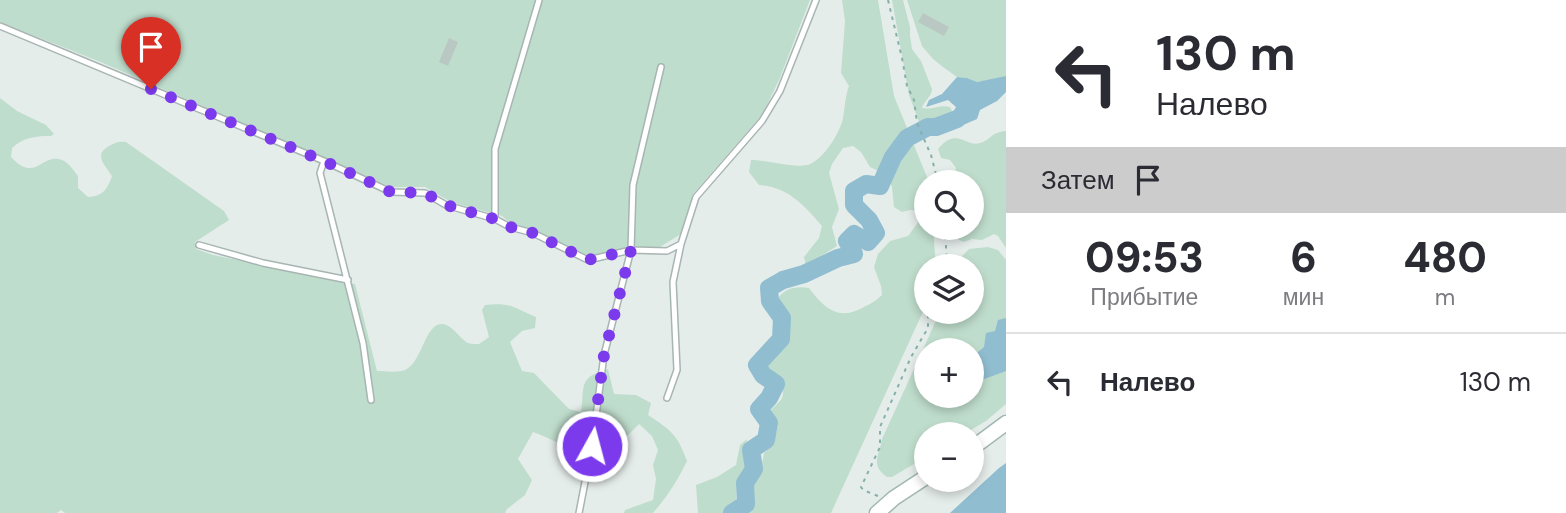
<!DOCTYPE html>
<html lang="ru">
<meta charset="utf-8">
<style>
:root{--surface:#fff;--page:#f7f7f7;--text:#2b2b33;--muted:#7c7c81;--line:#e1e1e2}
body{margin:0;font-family:"DM Sans",sans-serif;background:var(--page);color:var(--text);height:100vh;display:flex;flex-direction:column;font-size:26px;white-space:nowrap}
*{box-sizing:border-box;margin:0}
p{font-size:23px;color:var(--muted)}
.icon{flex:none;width:38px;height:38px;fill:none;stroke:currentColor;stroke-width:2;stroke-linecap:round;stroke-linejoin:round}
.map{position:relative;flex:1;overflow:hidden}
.sheet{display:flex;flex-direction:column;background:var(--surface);width:560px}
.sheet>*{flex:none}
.hud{background:#fff;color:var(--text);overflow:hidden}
.tools{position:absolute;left:914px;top:170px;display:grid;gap:14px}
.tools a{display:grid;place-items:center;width:70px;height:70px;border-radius:50%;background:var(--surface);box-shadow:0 4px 10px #0003;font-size:35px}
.pin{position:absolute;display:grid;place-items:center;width:60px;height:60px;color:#fff;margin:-72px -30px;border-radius:50% 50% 50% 0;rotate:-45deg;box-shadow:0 0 7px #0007}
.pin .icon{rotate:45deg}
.me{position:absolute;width:77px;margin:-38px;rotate:7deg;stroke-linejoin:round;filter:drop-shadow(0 0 5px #0008)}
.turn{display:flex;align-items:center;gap:24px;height:147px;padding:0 35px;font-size:32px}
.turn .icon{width:91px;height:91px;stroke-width:2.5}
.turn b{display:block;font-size:49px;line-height:60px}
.then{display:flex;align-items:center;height:66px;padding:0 35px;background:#0003;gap:14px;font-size:26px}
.eta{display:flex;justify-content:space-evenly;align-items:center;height:119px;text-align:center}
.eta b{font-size:42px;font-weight:800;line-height:49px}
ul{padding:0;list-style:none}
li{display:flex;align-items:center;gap:21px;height:98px;padding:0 35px;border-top:2px solid var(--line)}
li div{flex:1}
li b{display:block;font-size:26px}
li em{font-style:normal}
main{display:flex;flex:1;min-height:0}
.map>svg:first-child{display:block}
.green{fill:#bfddcc;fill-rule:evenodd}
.water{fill:#90bdd0}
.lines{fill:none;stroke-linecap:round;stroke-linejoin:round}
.river{stroke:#90bdd0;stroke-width:18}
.building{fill:#bac8c4}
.lane-casing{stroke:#a7b5b3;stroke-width:8}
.secondary-casing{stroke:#a0b6b1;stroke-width:17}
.path{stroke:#87b0a9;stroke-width:2;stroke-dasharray:3.5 5;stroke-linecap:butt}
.lane{stroke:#fff;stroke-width:5}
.secondary{stroke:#fff;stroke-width:14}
.route{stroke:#7c3aed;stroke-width:12;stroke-dasharray:0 21.6}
</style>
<main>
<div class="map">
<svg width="1006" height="513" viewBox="0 0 1006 513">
<rect width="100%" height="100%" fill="#e5edeb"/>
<path class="green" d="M0 0H810L779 80 762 115 693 194 681 234 660 247 635 248 590 257 534 231 512 224 502 216 451 202 425 187H391L98 61 0 22Z
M842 0H878L894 96 929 182H926V228H933L936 266H926V305L831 513H748C753 504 751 496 754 486 756 474 763 465 764 453 774 445 777 434 778 422L770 412C773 407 780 402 782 398 787 386 773 374 768 366L772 357 786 344 789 325 786 316 776 300C786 288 794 286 809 288 824 308 838 321 862 308 870 304 876 301 882 295L881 286 874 267 878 254 890 241 908 236 920 220 919 211 910 210 902 212 894 207 892 187 887 175 870 167 861 152 853 146 843 148 832 164 829 173 839 209 832 227 837 246 806 266 804 257 819 238 822 226C804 205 788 187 759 185L749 172 751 160C768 160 791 168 807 165 822 162 840 133 843 118 845 107 845 97 849 86L841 73 845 21Z
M892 0H903L910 27V36L912 49 921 61 932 89C932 96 924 101 922 108 932 110 941 104 950 107L952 111C947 120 932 124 922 125L919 122 909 95Z
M907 0H1006V77L977 82 967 78 957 77 943 67 933 59 922 46Z
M0 98 17 111 46 125 54 134 51 136C36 136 24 137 12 148L11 157C36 184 41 152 62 160 69 163 74 171 78 176V188L88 197C103 196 107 190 112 176 105 165 93 155 109 146 116 142 119 141 126 142L224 211 229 220 195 242 196 249 213 255 355 284 377 371C385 371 398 373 405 370 422 363 425 323 442 324 453 325 460 339 468 343 469 344 478 344 479 344L489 337 482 310 485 305C512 302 513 308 536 317L535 328 522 331 510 342 522 371 534 373 569 409 581 412C585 386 577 378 608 369L614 394 636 395 651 403 648 415C672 431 677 434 687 461 678 480 667 497 653 513H624L625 510 653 500 656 479 653 465 658 450 652 436 639 424 626 437 606 431 590 434 585 452C566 449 551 438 533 432L518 459 532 480 525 495 507 509 505 513H65L61 510 57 513H0Z
M1006 131V248L998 236 994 234 982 240 972 239 964 242 959 240 954 228H971V182H953L956 168 950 160 941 158 938 149C957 126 966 148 980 143 991 140 991 132 1006 131Z
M988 247 998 250 1006 260V404L986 421 964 434H926V457L892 477H887C870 465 879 457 882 439L940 312H971V266H960L962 256 969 249ZM926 350H971V396H926Z
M747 439 745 450 747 468C744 473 738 477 737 484 734 499 741 500 729 513H698L696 485 717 477 736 465 740 445Z"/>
<path class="water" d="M1006 76V92L997 101 980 110 977 119 947 132H937V124L951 116 956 107 948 100 926 107 929 100 942 94 957 77 967 78 977 82Z
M1006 318V371L971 384V358L984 347 986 333 995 331 998 320Z
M1006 463V513H950L999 468Z"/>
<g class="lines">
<path class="river" d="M732 513 746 504 745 483 754 469 751 450 766 440 769 423 759 409 769 398 776 384 763 375 757 365 781 339 782 318 770 301 769 288 783 280 804 274 838 258 854 254 847 241 854 234 868 242 876 233 869 220 854 205V191L866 184 880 186 893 157 907 138 928 127H936L957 119"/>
</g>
<path class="building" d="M923 13 949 27 944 36 918 22Z
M449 38 458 42 448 66 439 62Z"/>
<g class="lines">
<g class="lane-casing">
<path id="lane" d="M0 26 324 161 391 192 425 193 446 205 495 219 510 227 533 233 588 260 631 250 667 251 681 244 696 197 762 121 780 91 816 0
M324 161 320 173 363 343 371 400
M495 219V149L539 0
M199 245 263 263 348 280
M667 398 677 370 673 282 681 244
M579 513 592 446 604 355 631 250 633 185 661 67"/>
</g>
<g class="secondary-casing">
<path id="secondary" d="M971 449 1006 423
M877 513 894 498 926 477"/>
</g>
<path class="path" d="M888 0 902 58 907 86 914 100 917 123 931 155 938 182
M945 228 947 266
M878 496 863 490 861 487 880 447V427L911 357 928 328V316L931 312"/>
<use href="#lane" class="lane"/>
<use href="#secondary" class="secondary"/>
</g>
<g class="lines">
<path class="route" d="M151 89 324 161 391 192 425 193 446 205 495 219 510 227 533 233 588 260 631 250 604 355 592 446"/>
</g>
</svg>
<div class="tools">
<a><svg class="icon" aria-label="search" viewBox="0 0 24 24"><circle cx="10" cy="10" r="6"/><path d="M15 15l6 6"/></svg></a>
<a><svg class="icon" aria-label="layers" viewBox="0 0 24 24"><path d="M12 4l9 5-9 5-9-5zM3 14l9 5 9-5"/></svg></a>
<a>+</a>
<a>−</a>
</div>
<div class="pin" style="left:151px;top:89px;background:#d93025"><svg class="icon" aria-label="arrive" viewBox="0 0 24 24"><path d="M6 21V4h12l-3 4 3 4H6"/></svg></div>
<svg class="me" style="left:592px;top:446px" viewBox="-20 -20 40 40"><circle r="17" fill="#7c3aed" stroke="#fff" stroke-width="3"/><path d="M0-11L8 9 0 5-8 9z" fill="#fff"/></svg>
</div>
<section class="sheet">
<div class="hud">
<div class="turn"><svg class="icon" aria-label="left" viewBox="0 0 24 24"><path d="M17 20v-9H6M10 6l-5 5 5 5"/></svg><div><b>130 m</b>Налево</div></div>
<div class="then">Затем<svg class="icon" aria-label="arrive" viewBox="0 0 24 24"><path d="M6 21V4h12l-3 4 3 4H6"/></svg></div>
</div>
<div class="eta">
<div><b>09:53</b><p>Прибытие</p></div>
<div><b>6</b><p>мин</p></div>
<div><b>480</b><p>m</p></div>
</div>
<ul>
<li><svg class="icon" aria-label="left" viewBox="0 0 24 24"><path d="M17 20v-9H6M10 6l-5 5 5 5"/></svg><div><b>Налево</b></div><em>130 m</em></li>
</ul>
</section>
</main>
